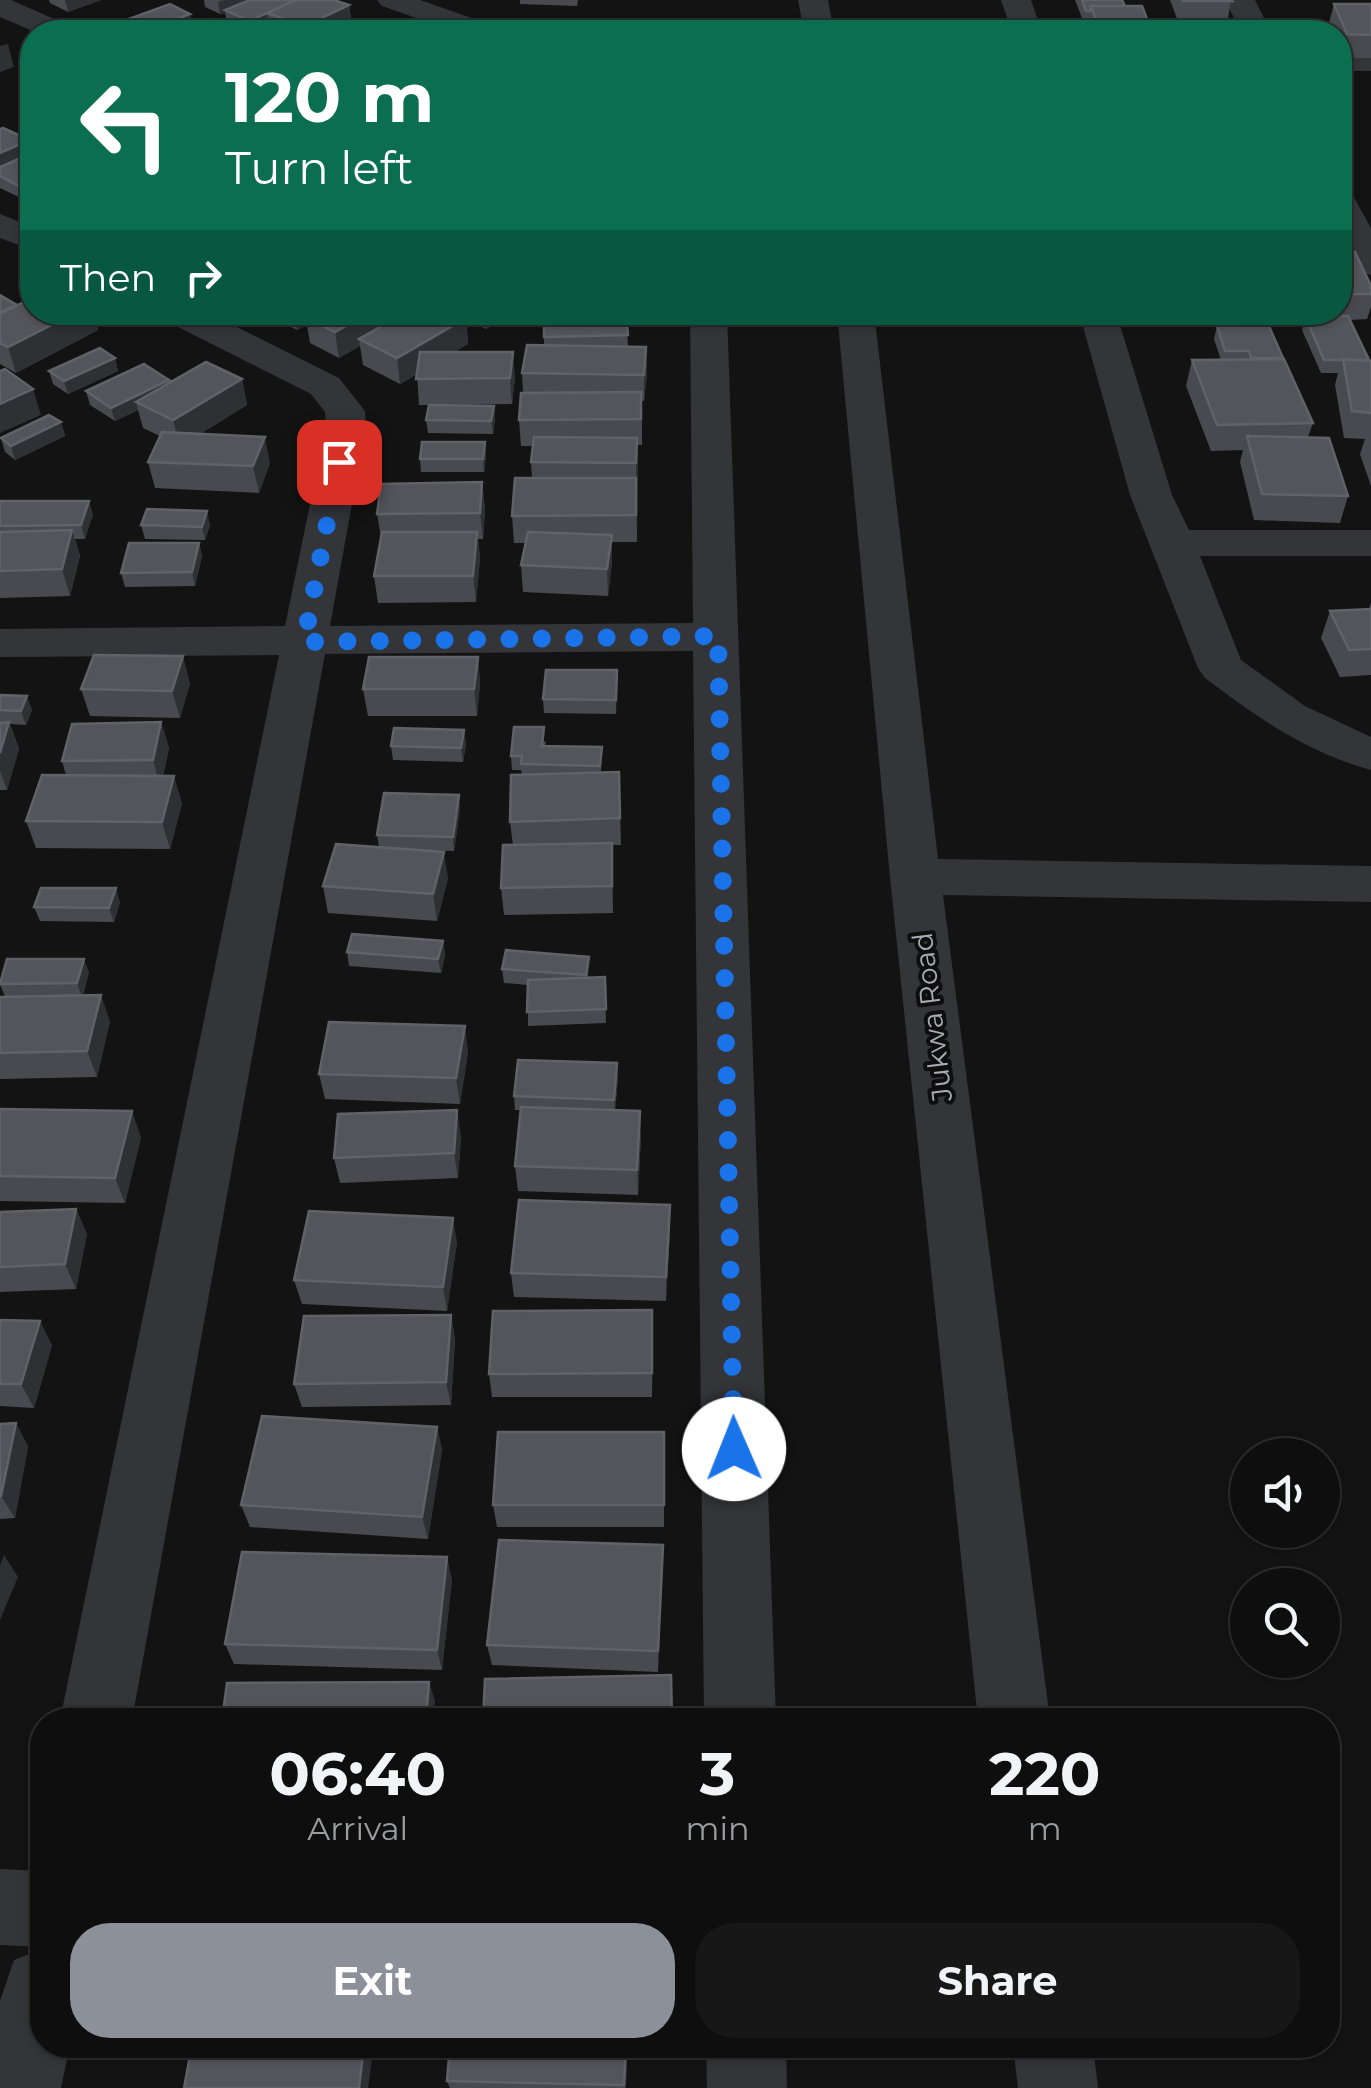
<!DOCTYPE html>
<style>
:root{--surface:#0e0e0f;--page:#171718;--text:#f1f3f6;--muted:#9b9c9e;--line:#2e2e2f;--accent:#8c9099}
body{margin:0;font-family:Montserrat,sans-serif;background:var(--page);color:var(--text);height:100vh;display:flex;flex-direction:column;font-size:38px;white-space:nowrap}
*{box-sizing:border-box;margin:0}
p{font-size:32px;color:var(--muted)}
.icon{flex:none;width:55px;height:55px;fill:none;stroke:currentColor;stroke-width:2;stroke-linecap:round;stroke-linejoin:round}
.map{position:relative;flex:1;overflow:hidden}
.panel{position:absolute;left:30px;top:1708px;width:1310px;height:350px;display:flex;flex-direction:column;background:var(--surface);border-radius:40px;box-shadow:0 2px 8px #0004,0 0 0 2px var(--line)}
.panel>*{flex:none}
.hud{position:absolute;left:20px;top:20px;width:1332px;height:305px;border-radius:40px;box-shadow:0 2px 8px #0004,0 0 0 2px var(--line);background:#0b6e4f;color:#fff;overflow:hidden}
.controls{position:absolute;left:1230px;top:1438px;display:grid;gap:20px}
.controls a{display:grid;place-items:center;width:110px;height:110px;border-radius:50%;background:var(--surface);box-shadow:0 2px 8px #0004,0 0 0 2px var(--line);font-size:50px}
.pin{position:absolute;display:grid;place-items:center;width:85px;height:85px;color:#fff;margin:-42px;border-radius:20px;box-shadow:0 5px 15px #0006}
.me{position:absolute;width:110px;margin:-55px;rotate:359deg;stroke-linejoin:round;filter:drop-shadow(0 0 8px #0008)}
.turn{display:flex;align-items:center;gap:35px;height:210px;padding:0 40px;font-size:45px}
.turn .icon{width:130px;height:130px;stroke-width:2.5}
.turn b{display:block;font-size:70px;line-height:85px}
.then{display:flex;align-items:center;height:95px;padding:0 40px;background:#0003;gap:20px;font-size:38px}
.eta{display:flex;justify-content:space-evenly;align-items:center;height:170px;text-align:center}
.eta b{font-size:60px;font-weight:700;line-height:70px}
.cta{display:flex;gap:20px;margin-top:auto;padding:20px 40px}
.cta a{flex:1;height:115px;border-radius:40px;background:var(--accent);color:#fff;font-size:40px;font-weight:700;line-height:115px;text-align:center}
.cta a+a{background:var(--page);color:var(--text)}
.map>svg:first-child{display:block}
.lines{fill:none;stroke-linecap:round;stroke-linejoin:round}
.minor{fill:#343539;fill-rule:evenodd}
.tertiary{fill:#343539;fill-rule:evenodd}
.wall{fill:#494a4f}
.shaded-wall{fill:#2f3033}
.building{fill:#53555a;stroke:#606268;stroke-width:2.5}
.route{stroke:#1a73e8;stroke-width:18;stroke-dasharray:0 32.4}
.labels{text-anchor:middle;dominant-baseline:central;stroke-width:8;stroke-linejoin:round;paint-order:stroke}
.street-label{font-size:28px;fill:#a6abb4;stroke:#0e0e0f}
</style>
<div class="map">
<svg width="1371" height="2088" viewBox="0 0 1371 2088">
<rect width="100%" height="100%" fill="#131314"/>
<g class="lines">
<path class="minor" d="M0 0H11L70 26 74 32H35L0 17Z
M377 0H420L494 26 498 32H456L382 6Z
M1001 0H1031L1042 32H1012Z
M1225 0H1255L1271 32H1241Z
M1340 53H1371V71H1340Z
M1340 191 1352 194 1371 228V275L1358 272 1340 237Z
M0 214 32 227V250L0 238Z
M159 312H207L339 378 365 411 366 426 330 626 693 623 690 312H727L776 1720H704L693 651 325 654 132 1720H60L279 655 0 657V629L285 626 326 426 325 412 311 394 164 320Z
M1079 312H1116L1172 495 1189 530H1371V556H1200L1241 660 1305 706 1371 737V770C1306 752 1258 718 1205 678L1198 668 1130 495Z
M0 1869 42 1871V1947L0 1945Z
M42 1949V2045H70L61 2088H0V2001L14 1960Z
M706 2045H786L787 2088H707Z"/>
<path class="tertiary" d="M798 0H828L834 32H804Z
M837 312H874L938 859 1371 866V902L943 895 1050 1720H978L890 877Z
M1013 2045H1093L1098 2088H1018Z"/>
</g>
<path class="wall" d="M49 0H101L68 12 50 3Z
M204 0H334L349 5 352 24 363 28V32H270L269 26 250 32 227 22 225 13 220 14 205 7Z
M520 0H578L577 6 520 4Z
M1075 0H1122L1125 6 1152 32H1088V23H1084Z
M1170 0H1231L1227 25 1179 24Z
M1334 4H1371V58H1341L1340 32H1330L1328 27Z
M190 14 193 26 174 32H135L132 31 129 19Z
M32 92V112L27 108 24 96Z
M0 129 32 149V194L23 199 0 188Z
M1340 223 1349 245 1347 252 1371 286V307L1367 319 1350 320 1371 361V486L1360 454 1365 439 1344 438 1335 385 1338 373H1321L1302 330 1305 320H1288L1285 312H1340Z
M0 295 32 312H94L98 330 16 373 0 364Z
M261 312H400L401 316 407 312H515L486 329 466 319 468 344 454 352 515 378 512 404 432 405 494 406 495 419 493 434 428 433 426 420 429 405H419L417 374 400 384 363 365 360 346 339 358 310 343 307 325 297 330Z
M626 312 628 347H646L647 373 644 401H642V445H637V542H612V562L608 596 523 592 521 565 526 543H514L512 516 532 478 531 462 533 446H521L519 420 523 393 522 373 544 345V337Z
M1163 312H1245L1244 317 1283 359 1313 423 1308 437 1348 496 1340 523 1254 520 1240 462 1243 450 1211 451 1186 386 1192 360H1221L1214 339 1217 326H1233L1234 321 1166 322Z
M115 358 118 371 68 394 53 384 49 371Z
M242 379 247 405 200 434 270 463 259 493 155 488 148 462 160 436 143 428 138 410 115 421 90 405 86 391 170 383Z
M61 422 65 436 15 460 5 452 1 438Z
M485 442 486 456 484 472H421L420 459Z
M482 482 485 509 483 539H478L480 558 476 602 378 603 374 576 381 537 377 514Z
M0 501 93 514 85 539H75L80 556 70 596 0 598Z
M141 525H210L205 540 145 539Z
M199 543 202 556 195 586 125 587 121 573Z
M1371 602V675L1340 677 1321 638 1330 611 1369 609Z
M478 657 480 684 477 716H368L363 689Z
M190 683 180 718 90 716 81 689Z
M617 684 616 714 544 713 543 699Z
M0 695 32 710 26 725 10 724 19 749 7 790H0Z
M161 722 169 748 163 776 182 803 170 849 36 848 26 821 66 775 62 761Z
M464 730 466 744 463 762 393 760 391 746Z
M546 741 545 746 602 747 601 772H619L621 845H612L613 913 504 915 501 888 513 845 510 822 522 774 521 770H512L511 756Z
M460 809 454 851 418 850 448 878 437 921 328 913 323 886 379 847 377 835Z
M120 902 114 922 40 921 34 907Z
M443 941 445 955 441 973 349 966 347 952Z
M589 957 588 977H605L606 1023 528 1026V985L504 983 502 969Z
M89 972 83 995 110 1021 97 1077 0 1079V997H5L0 984Z
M468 1052 460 1104 325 1099 319 1074Z
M618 1077 615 1110 641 1136 638 1195 518 1191 515 1166 521 1110H515L514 1096Z
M0 1109 141 1137 125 1203 0 1201Z
M461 1136 458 1178 340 1183 334 1158Z
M76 1209 87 1234 76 1289 0 1292V1212Z
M670 1230 666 1301 514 1297 511 1273Z
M457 1242 447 1311 302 1304 294 1280Z
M451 1315 455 1340 451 1405 302 1407 294 1384Z
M0 1320 52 1345 34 1408 0 1406Z
M653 1334 652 1397H492L489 1374Z
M0 1424 28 1446 15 1518 0 1519Z
M437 1427 442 1450 428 1539 250 1527 241 1505Z
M664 1432V1527H497L493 1505Z
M663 1545 658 1672 492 1665 487 1645Z
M452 1579 442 1670 234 1664 225 1644Z
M627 2045 626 2088H450L447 2081Z"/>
<path class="shaded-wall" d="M65 0H101L68 12Z
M225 0H260L225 10V13L220 14 218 2Z
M349 5 352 29 344 32H306L305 26Z
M190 14 193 26 174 32H150L149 29Z
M267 14 269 26 251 32 249 21Z
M8 44 14 67 0 72V46Z
M30 140 32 153 0 168V153Z
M32 180V194L23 199 19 186Z
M77 312H94L98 330 16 373 8 347Z
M294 312H330L306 318 307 325 297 330Z
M370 312H400L402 323 359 339 360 346 339 358 335 332Z
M485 312H515L486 329Z
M466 318 468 344 400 384 397 358Z
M646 347 647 373 644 401V375Z
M513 352 515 378 512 404 510 378Z
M115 358 118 371 68 394 64 381Z
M242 379 247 405 180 446 173 420Z
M169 380 172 393 136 402 138 410 115 421 111 408Z
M33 389 41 415 0 433V404Z
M494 406 495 419 493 434 491 421Z
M61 422 65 436 15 460 11 446Z
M265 437 270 463 259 493 253 466Z
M637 438 638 465 637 542 636 463Z
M485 442 486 456 484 472 483 459Z
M482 482 485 509 483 539 480 513Z
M89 501 93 514 85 539 81 525Z
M207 511 210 525 205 540 202 527Z
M72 530 80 556 70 596 62 569Z
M477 532 480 558 476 602 473 576Z
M612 535V562L608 596 607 569Z
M199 543 202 556 195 586 192 572Z
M183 656 190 683 180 718 172 691Z
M478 657 480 684 477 716 474 689Z
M27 696 32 710 26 725 21 711Z
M9 722 19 749 7 790 0 771V753Z
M161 722 169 748 160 786 153 760Z
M464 730 466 744 463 762 461 748Z
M174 776 182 803 170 849 162 822Z
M459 795 460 809 454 851 453 837Z
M444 852 448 878 437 921 433 894Z
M116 888 120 902 114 922 109 908Z
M443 941 445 955 441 973 438 959Z
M84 959 89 972 82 997 77 983Z
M101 995 110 1021 97 1077 87 1051Z
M465 1026 468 1052 460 1104 456 1078Z
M617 1063 618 1077 615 1113 614 1100Z
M457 1110 461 1136 458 1178 454 1153Z
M132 1111 141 1137 125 1203 115 1178Z
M640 1111 641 1136 638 1195 637 1170Z
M670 1205V1230L666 1301V1277Z
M76 1209 87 1234 76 1289 65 1264Z
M453 1218 457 1242 447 1311 443 1287Z
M451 1315 455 1340 451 1405 446 1382Z
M40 1321 52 1345 34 1408 21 1384Z
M16 1423 28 1446 15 1518 1 1496Z
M437 1427 442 1450 428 1539 422 1517Z
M663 1545V1566L658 1672V1651Z
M4 1555 18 1577 0 1620V1565Z
M447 1557 452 1579 442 1670 437 1650Z
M429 1682 435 1701 433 1720H426Z
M364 2045H374L368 2088H359Z
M626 2045H627L626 2088H625Z"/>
<path class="building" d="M250 0H296L249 21 225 10Z
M296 0H334L349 5 305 26 267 13Z
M1082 0H1122L1125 6H1091L1090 11H1086Z
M1183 0H1231L1232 1H1184Z
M170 4 190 14 149 29 129 19Z
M1334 4H1371V35L1347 34Z
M1091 6H1142L1152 32H1100Z
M213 19 236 29 228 32H178Z
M353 23 363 28 351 32H330Z
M32 92V101L24 96Z
M3 128 30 140 0 153V129Z
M32 153V180L19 186 0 176V167Z
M1340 223 1349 245H1340Z
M1340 252H1355L1371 286V294H1340Z
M0 295 17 305 0 312Z
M32 298V312H77L8 347 0 343V314Z
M315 312H370L335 332 306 318Z
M407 312H454L466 318 397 358 359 339Z
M544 312H626L628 335 544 337Z
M1305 316H1348L1369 360H1324Z
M1235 317H1265L1283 358H1251L1249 351H1225L1217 326H1238Z
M527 345 646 347 644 375 522 373Z
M100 348 115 358 64 381 49 371Z
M420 352H513L510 378 416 379Z
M1284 359 1313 423 1217 425 1192 360Z
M1343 359 1371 361V413L1352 411Z
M206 362 242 379 173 420 136 402Z
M144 364 169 380 111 408 86 391Z
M5 369 33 389 0 404V371Z
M641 392V419L519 420 521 393Z
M429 405 494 406 491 421 426 420Z
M49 415 61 422 11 446 1 438Z
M162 432 265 437 253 466 148 462Z
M1247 436 1329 438 1348 496 1262 494Z
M534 437 637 438 636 463 531 462Z
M422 442H485L483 459H420Z
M515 478H636V515L512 516Z
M482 482 480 513 377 514 381 484Z
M0 501H89L81 525 0 526Z
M147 509 207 511 202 527 141 525Z
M72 530 62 569 0 571V532Z
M382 532H477L473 576H374Z
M528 532 612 535 607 569 521 565Z
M129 543H199L192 572 121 573Z
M1371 609V649L1349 650 1330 611Z
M94 655 183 656 172 691 81 689Z
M369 657H478L474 689H363Z
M546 670H617L616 700 543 699Z
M0 695 27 696 21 711 0 710Z
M9 722 0 753V723Z
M161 722 153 760 62 761 72 724Z
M514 727H544L542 746 602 747 600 766 521 764 522 756H511Z
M394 728 464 730 461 748 391 746Z
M619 772 620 818 510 822 511 775Z
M42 775 174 776 162 822 26 821Z
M384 793 459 795 453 837 377 835Z
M612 843V886L501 888 503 845Z
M336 844 444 852 433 894 323 886Z
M41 888H116L109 908 34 907Z
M352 934 443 941 438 959 347 952Z
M506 950 589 957 586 975 502 969Z
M7 959H84L77 983 0 984Z
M605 977 606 1009 527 1012 528 980Z
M101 995 87 1051 0 1053V997Z
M329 1022 465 1026 456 1078 319 1074Z
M518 1060 617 1063 614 1100 514 1096Z
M521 1107 640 1111 637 1170 515 1166Z
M0 1109 132 1111 115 1178 0 1176Z
M457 1110 454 1153 334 1158 338 1114Z
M519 1200 670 1205 666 1277 511 1273Z
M76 1209 65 1264 0 1267V1212Z
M309 1211 453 1218 443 1287 294 1280Z
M652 1310V1373L489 1374 493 1311Z
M451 1315 446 1382 294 1384 304 1316Z
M0 1320 40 1321 21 1384H0Z
M262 1416 437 1427 422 1517 241 1505Z
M16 1423 1 1496H0V1424Z
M498 1432H664V1505H493Z
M499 1540 663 1545 658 1651 487 1645Z
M242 1552 447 1557 437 1650 225 1644Z
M671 1675 672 1720H483L485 1679Z
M429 1682 426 1720H222L227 1683Z
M192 2045H364L359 2088H184Z
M450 2045H626L624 2085 447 2081Z"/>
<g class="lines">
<path class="route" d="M339 462 304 642 718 636 734 1449"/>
</g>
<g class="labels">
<g class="street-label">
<text transform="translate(932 1017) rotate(-97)">Jukwa Road</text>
</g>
</g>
</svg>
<div class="controls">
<a><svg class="icon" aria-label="sound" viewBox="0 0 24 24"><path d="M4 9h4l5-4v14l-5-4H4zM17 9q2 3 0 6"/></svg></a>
<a><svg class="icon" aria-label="search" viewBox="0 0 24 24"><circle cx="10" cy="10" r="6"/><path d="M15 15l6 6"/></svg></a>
</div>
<div class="pin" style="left:339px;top:462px;background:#d93025"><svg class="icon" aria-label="arrive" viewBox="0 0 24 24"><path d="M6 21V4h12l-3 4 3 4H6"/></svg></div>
<svg class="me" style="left:734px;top:1449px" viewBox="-20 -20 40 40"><circle r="19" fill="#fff"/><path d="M0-13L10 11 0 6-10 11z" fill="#1a73e8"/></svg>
<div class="hud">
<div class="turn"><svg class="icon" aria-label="left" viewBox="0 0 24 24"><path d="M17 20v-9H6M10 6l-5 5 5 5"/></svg><div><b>120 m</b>Turn left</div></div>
<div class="then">Then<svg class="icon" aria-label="right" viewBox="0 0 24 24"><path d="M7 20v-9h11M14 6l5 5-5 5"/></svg></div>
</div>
<section class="panel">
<div class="eta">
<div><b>06:40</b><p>Arrival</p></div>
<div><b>3</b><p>min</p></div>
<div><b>220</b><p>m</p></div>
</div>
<div class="cta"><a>Exit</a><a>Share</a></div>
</section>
</div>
